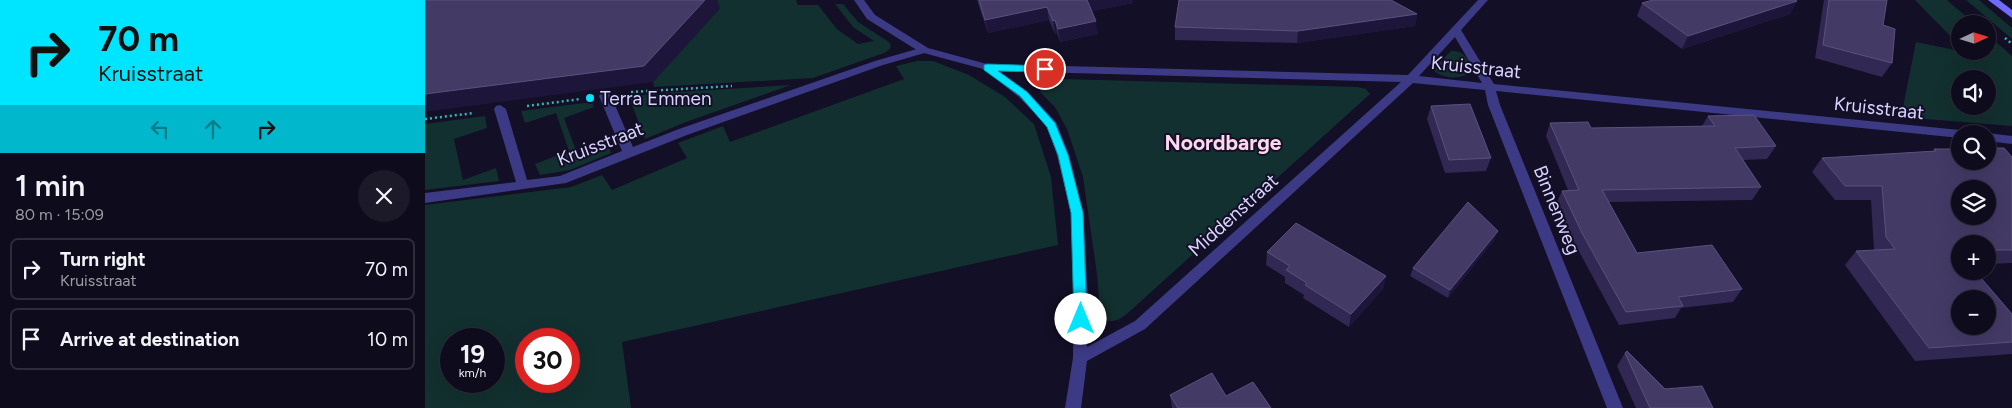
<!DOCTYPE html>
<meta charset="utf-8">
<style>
:root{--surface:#0e0b1c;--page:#1c1929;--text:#f1f3f6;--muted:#9b9ba3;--line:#2e2b3b}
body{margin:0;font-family:Figtree,sans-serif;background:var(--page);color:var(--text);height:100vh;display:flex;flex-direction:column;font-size:19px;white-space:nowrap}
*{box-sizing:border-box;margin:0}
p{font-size:16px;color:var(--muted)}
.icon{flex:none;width:28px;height:28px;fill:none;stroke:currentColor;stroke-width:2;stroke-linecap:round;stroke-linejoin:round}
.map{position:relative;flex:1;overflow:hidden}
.panel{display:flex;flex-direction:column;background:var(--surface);width:425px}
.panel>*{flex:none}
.banner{background:#00e5ff;color:#111;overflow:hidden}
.needle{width:32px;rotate:86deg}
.tools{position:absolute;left:1526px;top:15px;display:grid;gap:10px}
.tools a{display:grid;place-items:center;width:45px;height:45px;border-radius:50%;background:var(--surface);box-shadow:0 5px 20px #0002,0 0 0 1px var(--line);font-size:25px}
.speed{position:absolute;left:15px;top:328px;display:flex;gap:10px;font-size:25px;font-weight:700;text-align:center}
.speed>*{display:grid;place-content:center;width:65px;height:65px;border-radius:50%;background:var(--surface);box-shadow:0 5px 20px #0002,0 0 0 1px var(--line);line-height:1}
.speed small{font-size:12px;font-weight:400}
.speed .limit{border:8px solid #d22;background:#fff;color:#111}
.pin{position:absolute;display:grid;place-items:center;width:42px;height:42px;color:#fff;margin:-21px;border:2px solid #fff;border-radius:50%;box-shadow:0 1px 5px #0007}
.me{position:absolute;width:55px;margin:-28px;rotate:0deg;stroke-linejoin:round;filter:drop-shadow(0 0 4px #0008)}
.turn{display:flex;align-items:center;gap:18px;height:105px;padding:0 15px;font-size:22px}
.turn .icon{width:65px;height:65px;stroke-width:2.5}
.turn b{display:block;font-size:35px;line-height:42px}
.lanes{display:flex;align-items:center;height:48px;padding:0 15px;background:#0003;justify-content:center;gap:25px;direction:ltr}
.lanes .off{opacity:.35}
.round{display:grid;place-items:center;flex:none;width:52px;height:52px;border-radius:26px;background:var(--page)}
.headline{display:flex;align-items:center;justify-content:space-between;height:85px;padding:0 15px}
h1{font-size:30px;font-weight:600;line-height:38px}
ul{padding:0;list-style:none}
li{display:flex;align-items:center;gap:15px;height:62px;margin:0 10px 8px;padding:0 5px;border:2px solid var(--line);border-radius:8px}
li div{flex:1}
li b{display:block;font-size:19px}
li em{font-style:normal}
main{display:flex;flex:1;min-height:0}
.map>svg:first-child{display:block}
.green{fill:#12302f;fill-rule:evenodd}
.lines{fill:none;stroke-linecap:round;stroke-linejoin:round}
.path{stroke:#2fb8b0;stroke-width:2.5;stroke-dasharray:2 3;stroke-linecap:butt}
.lane{fill:#3d3a85;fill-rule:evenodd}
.street{fill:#3d3a85;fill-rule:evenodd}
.secondary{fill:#6f6bff;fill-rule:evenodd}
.wall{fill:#312854}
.shaded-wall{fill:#1d163a}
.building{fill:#433a66;stroke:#5a527e;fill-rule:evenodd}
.route{fill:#00e5ff;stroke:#0095a6}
.poi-dot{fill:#00e5ff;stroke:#130f26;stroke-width:2}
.labels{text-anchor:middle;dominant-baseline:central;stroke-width:4;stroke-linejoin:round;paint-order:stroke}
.street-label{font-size:19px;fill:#d9d4ff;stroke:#130f26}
.poi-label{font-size:19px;fill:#d9d4ff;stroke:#130f26;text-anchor:start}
.quarter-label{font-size:21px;font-weight:bold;fill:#ffd6f0;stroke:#130f26}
</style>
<main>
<section class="panel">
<div class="banner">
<div class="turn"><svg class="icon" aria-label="right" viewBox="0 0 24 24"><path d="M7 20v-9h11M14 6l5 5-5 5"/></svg><div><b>70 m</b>Kruisstraat</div></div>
<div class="lanes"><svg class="icon off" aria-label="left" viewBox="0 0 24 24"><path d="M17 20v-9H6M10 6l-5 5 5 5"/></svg><svg class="icon off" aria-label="ahead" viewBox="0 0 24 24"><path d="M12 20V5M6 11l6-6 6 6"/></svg><svg class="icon" aria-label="right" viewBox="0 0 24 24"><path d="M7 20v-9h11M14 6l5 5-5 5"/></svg></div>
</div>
<div class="headline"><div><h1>1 min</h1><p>80 m · 15:09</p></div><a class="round"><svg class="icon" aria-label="close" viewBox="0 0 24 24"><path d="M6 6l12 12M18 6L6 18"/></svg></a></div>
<ul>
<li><svg class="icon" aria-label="right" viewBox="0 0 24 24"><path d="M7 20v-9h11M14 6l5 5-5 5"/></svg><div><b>Turn right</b><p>Kruisstraat</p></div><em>70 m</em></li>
<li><svg class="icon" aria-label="arrive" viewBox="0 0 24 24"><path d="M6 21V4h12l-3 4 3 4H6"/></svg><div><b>Arrive at destination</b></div><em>10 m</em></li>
</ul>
</section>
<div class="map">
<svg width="1587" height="408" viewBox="0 0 1587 408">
<rect width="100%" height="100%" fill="#130f26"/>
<path class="green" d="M84 0H371L373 5H393L412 29 433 44 449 41 428 27 410 4H418L433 22 464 42 466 46 464 50 459 53 388 78 229 87 228 82 295 8Z
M1490 0H1522L1550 24H1535V46Z
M1541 0H1554L1587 28V39Z
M1563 35 1587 56V126L1476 117 1491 42 1535 51H1562ZM1535 79H1562V106H1535Z
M1026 51C1037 50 1041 56 1046 65L1045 73C1034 79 1021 79 1010 72L1009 68Z
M492 61H508L544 75 580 97 609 124 626 177 633 245 197 342 206 408H0V205L146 187 177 175 187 190 262 158 253 143 298 126 305 142 479 79 471 66ZM26 339H69V381H26ZM101 339H144V381H101Z
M637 79 933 87 941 89 945 94 704 312C695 319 691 323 680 320L675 311 672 274 658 177 642 129 630 107 615 92 616 86 627 80Z
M366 85 261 122 220 139 204 97 235 93Z
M167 102 169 107 139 118 153 156 183 145 186 153 145 170 115 175 110 164 144 151 131 113 100 123 96 111Z
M60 116 62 128 29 139 38 180 71 168 74 181 0 190V124Z"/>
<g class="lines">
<path class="path" d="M1580 38 1587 44
M206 92 307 86
M102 106 156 99
M0 119 49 113"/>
<path class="lane" d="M499 47 504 50 503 52 458 65 262 135 141 183 0 203V193L91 182 69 109 71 106 75 105 81 109 102 180 135 176 197 151 174 96 176 93H184L186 96 208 147 254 129 450 61Z"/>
<path class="street" d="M429 0H439L450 15 503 48 562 64 983 75 1053 0H1063L1036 30 1069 84 1535 130 1541 134H1535V138L1071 91 1075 105 1198 408H1182L1063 105 1060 90 988 83 720 329 662 361 656 408H640L648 358 649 300 646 213 632 155 622 126 594 97 558 69 495 52 442 19ZM1030 37 1057 83 994 76ZM574 71 976 82 710 321 662 347 663 300 658 213 644 155 631 122 602 91Z
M1562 133 1587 136V144L1562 141V134H1560Z"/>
<path class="secondary" d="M1563 0H1574L1587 10V18Z"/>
</g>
<path class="wall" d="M552 0H708V3L667 11 673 34 635 42 632 33 630 34 624 20 563 33Z
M1399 0H1462L1458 25 1467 63 1457 77 1390 58Z
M1372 1 1365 14 1257 49 1212 16 1217 3Z
M992 14 990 26 872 43 750 40V27Z
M1006 106 1066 158 1061 171 1020 173 1002 119Z
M1283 116 1351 146 1342 159 1318 160 1336 187 1327 200 1184 202 1212 253 1317 289 1308 302 1256 308 1250 318 1194 325 1151 246 1131 204 1137 191 1143 190 1121 136 1125 123 1166 128 1277 126Z
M1509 149 1587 157V263L1562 264V244H1535V271L1587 314V354L1490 361 1420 265 1431 251 1449 250 1446 200H1410L1387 172 1397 158 1508 151Z
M1070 239 1023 298 985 276 988 268Z
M842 252 961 276 958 289 924 327 878 298 879 295 860 283V277L841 265Z
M1200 353 1240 389 1288 408H1211L1192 366Z
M745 395 801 396 846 408H747Z"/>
<path class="shaded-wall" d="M280 0H292L295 8 228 82 0 112V94Z
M662 0H708V3L663 12Z
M1372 1 1365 14 1257 49 1263 36Z
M622 7 624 20 563 33 560 20Z
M992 14 990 26 872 43 873 31Z
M630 20 632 33 630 34 628 21Z
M671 21 673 34 635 42 633 29Z
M1073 231 1070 239 1023 298 1025 290Z
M961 276 958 289 924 327 926 314Z"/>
<path class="building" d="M0 0H280L219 66 0 94Z
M554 0H662L671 21 633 29 630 20 628 21 622 7 560 20Z
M754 0H966L992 14 873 31 750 27Z
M1228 0H1370L1372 1 1263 36 1217 3Z
M1404 0H1462L1458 25 1470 29 1467 63 1398 45Z
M1045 104 1066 158 1024 160 1006 106Z
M1329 115 1351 146 1310 148 1336 187 1177 190 1212 253 1287 245 1317 289 1253 297 1258 306 1201 312 1157 233 1137 191 1154 190 1125 123 1163 122 1166 128 1290 126 1283 116Z
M1562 148H1579L1587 157V250H1562V244H1535V251H1533L1535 254V271H1550L1587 314V342L1504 348 1431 251 1470 249 1461 237 1457 186H1420L1397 158 1511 151 1509 149H1535V161H1562ZM1535 189H1562V216H1535ZM1535 299H1562V326H1535Z
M1043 202 1073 231 1025 290 988 268Z
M871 223 961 276 926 314 880 285 882 283 861 270 865 266 842 252Z
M1202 351 1240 389 1277 386 1288 408H1225L1200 353Z
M787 373 801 396 828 382 846 408H753L745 395Z"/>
<path class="route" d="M562 64 620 66 625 69 620 72 573 71 602 92 630 123 643 155 658 213 662 319 660 323 656 325 651 323 649 319 646 213 633 155 622 127 595 96 559 70V65Z"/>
<circle class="poi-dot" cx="165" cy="98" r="5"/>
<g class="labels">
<g class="street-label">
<text transform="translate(1051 67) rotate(6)">Kruisstraat</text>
<text transform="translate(1454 108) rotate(6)">Kruisstraat</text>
<text transform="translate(175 144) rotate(-21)">Kruisstraat</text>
<text transform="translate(1132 210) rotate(68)">Binnenweg</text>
<text transform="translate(808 215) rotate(-42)">Middenstraat</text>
</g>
<g class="poi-label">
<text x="175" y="98">Terra Emmen</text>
</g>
<g class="quarter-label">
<text x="798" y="142">Noordbarge</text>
</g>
</g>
</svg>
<div class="tools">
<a><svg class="needle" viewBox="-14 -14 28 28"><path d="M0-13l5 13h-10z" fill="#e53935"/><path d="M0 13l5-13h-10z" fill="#9b9ba3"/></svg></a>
<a><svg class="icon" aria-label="sound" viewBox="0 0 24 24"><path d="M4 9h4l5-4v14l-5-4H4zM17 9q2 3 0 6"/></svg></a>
<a><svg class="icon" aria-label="search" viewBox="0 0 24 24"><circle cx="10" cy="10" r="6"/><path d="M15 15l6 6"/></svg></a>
<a><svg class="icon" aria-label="layers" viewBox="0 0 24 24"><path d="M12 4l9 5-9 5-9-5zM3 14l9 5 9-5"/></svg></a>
<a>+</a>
<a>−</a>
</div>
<div class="speed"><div>19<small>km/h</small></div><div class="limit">30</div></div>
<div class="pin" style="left:620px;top:69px;background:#d93025"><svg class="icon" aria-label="arrive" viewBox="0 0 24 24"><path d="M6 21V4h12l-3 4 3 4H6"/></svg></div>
<svg class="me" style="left:656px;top:319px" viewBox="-20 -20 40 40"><circle r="19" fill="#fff"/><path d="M0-13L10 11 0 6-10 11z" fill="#00e5ff"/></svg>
</div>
</main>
